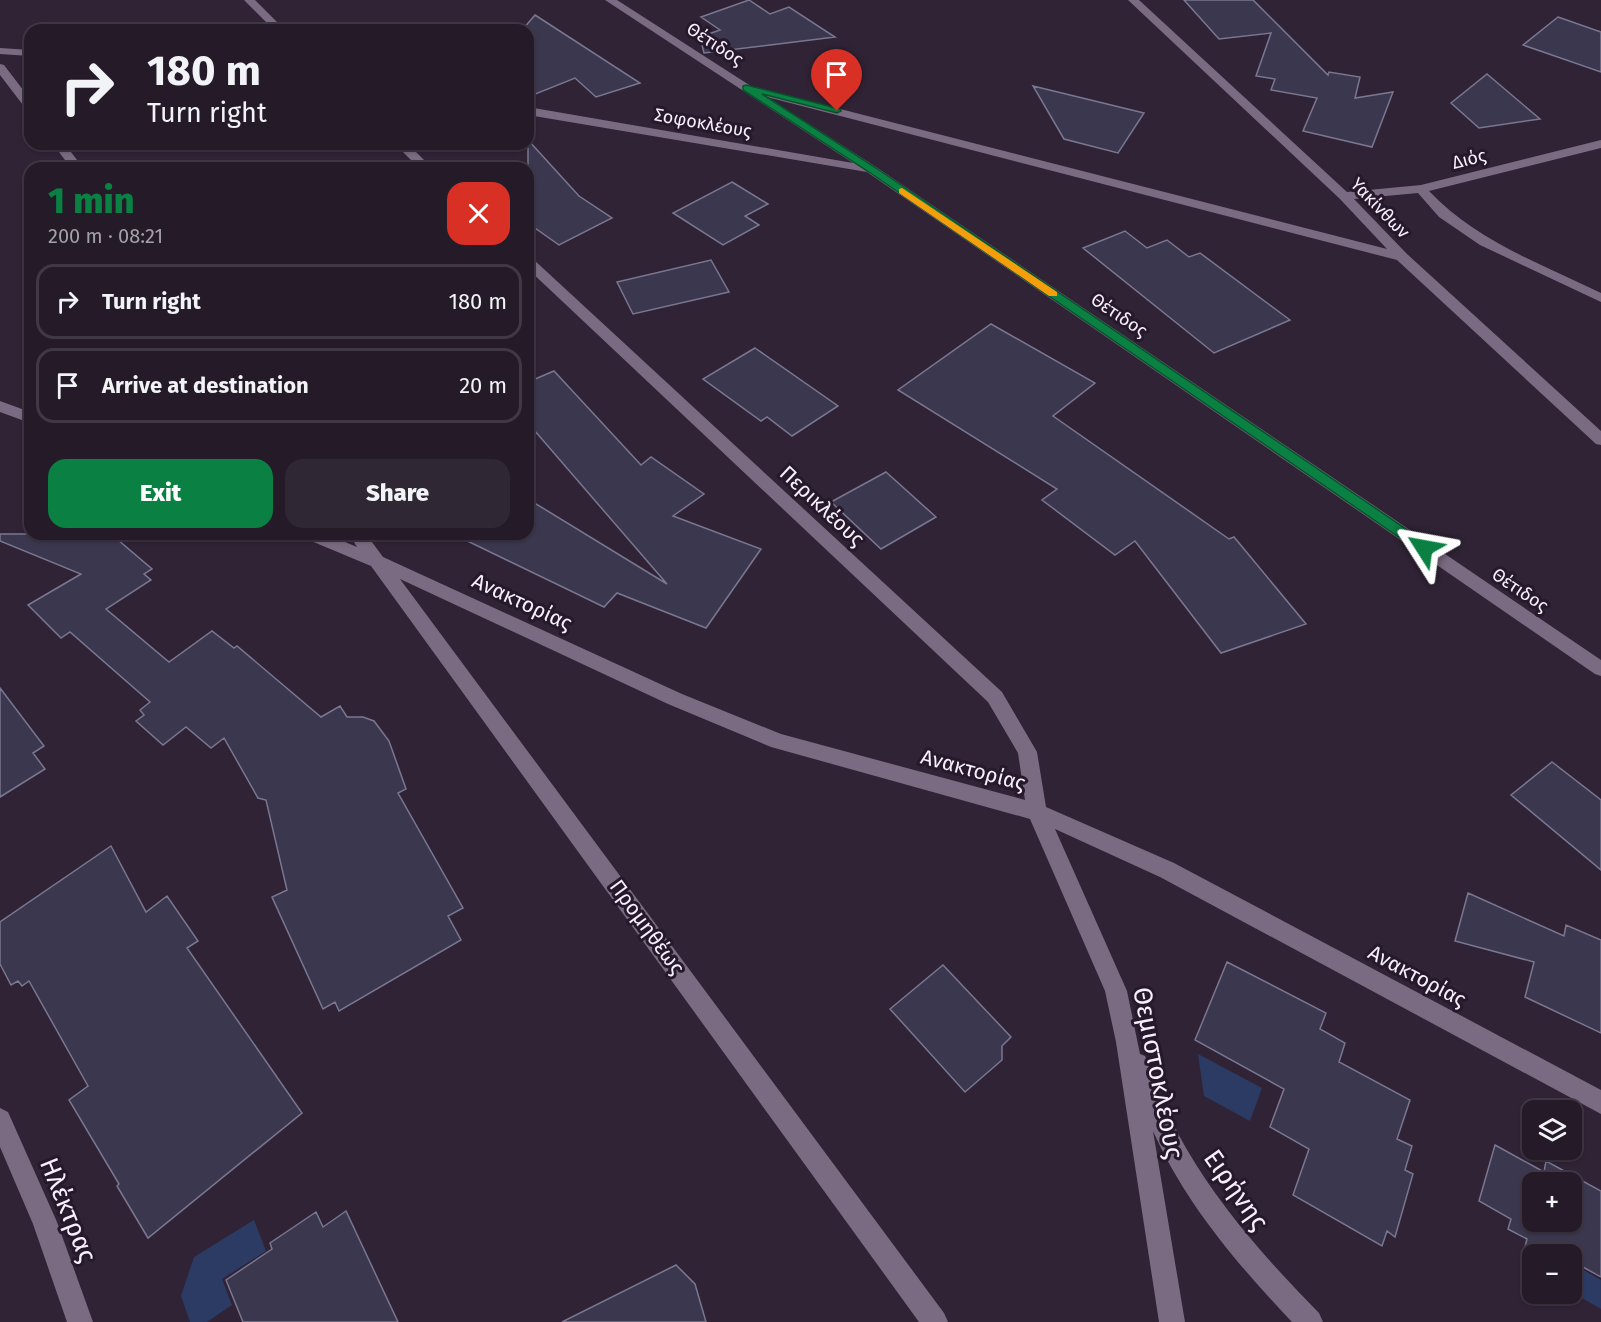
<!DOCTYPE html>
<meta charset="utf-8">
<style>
:root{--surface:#241a28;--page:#302734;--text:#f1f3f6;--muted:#a3a1a8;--line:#413845;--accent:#0b8043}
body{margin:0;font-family:"Fira Sans",sans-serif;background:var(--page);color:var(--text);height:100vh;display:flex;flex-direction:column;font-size:22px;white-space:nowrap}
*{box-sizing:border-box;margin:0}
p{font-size:20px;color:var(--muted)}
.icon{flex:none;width:33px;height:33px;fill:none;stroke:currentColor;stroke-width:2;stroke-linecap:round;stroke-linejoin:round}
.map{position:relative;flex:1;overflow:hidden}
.details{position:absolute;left:24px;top:162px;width:510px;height:378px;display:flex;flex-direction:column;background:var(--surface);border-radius:18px;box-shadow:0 2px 4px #0004,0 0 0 2px var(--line)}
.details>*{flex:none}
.hud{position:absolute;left:24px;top:24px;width:510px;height:126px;border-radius:18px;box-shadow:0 2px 4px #0004,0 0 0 2px var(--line);background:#241a28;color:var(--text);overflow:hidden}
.buttons{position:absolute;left:1522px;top:1100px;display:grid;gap:12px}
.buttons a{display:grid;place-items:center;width:60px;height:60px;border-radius:12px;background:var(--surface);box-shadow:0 2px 4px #0004,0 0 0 2px var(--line);font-size:30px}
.pin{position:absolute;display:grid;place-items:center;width:51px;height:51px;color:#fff;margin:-62px -26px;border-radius:50% 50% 50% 0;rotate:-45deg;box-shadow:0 0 6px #0007}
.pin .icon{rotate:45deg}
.me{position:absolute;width:66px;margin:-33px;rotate:304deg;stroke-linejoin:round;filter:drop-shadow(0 0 4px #0008)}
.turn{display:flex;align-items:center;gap:21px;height:126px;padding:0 24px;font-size:27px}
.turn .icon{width:78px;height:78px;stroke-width:2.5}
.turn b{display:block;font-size:42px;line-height:51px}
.round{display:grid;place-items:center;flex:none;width:63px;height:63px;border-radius:18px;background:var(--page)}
.overview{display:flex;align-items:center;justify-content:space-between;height:102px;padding:0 24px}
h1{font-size:36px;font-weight:800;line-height:45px;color:var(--accent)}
.action{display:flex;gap:12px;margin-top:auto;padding:12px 24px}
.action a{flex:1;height:69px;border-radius:18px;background:var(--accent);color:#fff;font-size:24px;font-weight:800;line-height:69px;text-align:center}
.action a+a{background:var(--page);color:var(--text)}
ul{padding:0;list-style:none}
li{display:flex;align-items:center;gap:18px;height:75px;margin:0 12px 9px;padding:0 12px;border:3px solid var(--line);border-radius:18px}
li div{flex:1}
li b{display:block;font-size:22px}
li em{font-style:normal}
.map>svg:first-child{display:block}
.water{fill:#2c3b63}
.building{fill:#3b374e;stroke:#7a7791;stroke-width:1.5;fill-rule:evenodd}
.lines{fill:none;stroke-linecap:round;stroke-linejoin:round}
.minor{fill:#7b6b82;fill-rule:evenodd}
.route{fill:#0b8043;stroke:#07532c;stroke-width:1.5}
.slow{fill:#f59e0b}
.labels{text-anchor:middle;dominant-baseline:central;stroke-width:6;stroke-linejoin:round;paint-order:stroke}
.far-street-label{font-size:18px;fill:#f7effc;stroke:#26192c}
.street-label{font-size:21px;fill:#f7effc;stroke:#26192c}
.near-street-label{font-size:26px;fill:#f7effc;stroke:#26192c}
</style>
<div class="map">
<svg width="1601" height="1322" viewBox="0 0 1601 1322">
<rect width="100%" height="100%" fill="#302336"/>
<path class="water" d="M1198 1054 1262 1088 1250 1121 1204 1096Z
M254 1220 266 1251 222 1279 232 1305 207 1322H190L181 1296 194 1257Z
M1578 1267 1601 1280V1309L1573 1293Z"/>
<path class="building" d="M749 0 770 14 789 7 835 37 704 53 700 37 720 30 701 17Z
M1184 0H1253L1328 75 1329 72 1360 77 1355 98 1393 92 1372 147 1303 131 1317 98 1271 90 1275 79 1256 76 1271 33 1219 39Z
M535 15 640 83 596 97 575 78 528 97V30L523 29Z
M1558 17 1601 32V72L1523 45Z
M1487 74 1540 119 1479 128 1451 103Z
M1033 86 1144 113 1118 153 1064 139Z
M528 140 579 196 612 218 559 245 528 223Z
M732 182 768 204 745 216 759 225 723 245 673 213Z
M1125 231 1147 248 1167 240 1189 257 1200 253 1290 320 1214 353 1083 248Z
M711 260 729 292 633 314 617 282Z
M991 324 1095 383 1053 416 1229 539 1234 537 1306 624 1221 653 1135 541 1115 555 1042 500 1057 489 898 390Z
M755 348 838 406 792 436 767 417 761 421 703 379Z
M554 371 641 465 651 457 704 494 673 516 761 549 706 628 617 593 604 607 453 534H528V499L667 584 528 423V382Z
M886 472 936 517 881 549 831 502Z
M0 534H111L152 569 144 574 151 580 106 609 169 662 212 631 234 648 237 646 321 717 340 706 347 717H363L374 721 389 741 406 789 398 793 463 908 448 916 461 940 339 1011 335 1002 323 1009 272 897 287 890 266 800 258 798 224 738 211 748 186 727 163 745 136 721 144 715 140 710 150 702 70 632 61 638 28 605 81 574 0 541Z
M0 688 44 746 33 753 45 769 0 797Z
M1552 762 1601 800V870L1511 795Z
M111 846 146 912 167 896 198 941 187 948 302 1113 148 1238 117 1186 119 1184 69 1100 88 1086 29 981 22 986 18 981 11 985 0 964V922Z
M1468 893 1564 936 1566 925 1601 940V1033L1525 997 1534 962 1455 941Z
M1227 962 1326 1013 1320 1029 1345 1043 1339 1062 1410 1100 1397 1139 1412 1146 1405 1170 1413 1174 1395 1237 1387 1231 1382 1246 1293 1195 1309 1149 1270 1127 1284 1089 1195 1040Z
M943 965 1011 1037 1002 1046V1060L965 1092 890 1009Z
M1495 1145 1544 1172 1546 1161 1601 1191V1277L1572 1261V1254H1523L1527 1239 1508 1229 1511 1219 1479 1201ZM1533 1182H1572V1221H1533Z
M346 1211 398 1322H243L226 1280 272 1249 270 1243 316 1212 323 1227Z
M676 1265 695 1284 706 1322H562Z"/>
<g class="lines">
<path class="minor" d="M244 0H255L285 30H274Z
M605 0H617L757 90H766L1387 249 1340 199 1128 0H1139L1347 192 1421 185 1601 140V148L1429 191C1475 240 1541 264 1601 293V302L1480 245 1439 217 1418 193 1354 199 1407 254 1601 431V445L1596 444 1397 260 767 97 876 167 1601 660V676L1595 674 867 172 528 115V107L853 163Z
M0 48 30 50V56L0 54Z
M0 64 4 65 30 99V111L26 109 0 75Z
M53 144H65L83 168H71Z
M395 144H408L432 168H419Z
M528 258 533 259 1002 692 1037 752 1046 807 1174 863 1601 1090V1114L1160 877 1055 829 1127 991 1140 1054 1145 1056C1158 1087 1169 1119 1186 1148 1222 1210 1270 1263 1319 1313L1323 1322H1292C1238 1265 1185 1203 1153 1131L1185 1322H1159L1116 1042 1105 991 1030 819 771 747 668 704 400 579 944 1313 948 1322H919L371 566 304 538 302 534H326L357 547 349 534H366L383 557 682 694 781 734 1025 800 1018 753 988 702 528 269Z
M0 401 30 412V423L0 412Z
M0 1108 8 1112 57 1222 93 1322H67L33 1224 0 1147Z"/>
</g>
<path class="route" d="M746 85 840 109 841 111 837 113 762 94 876 168 1428 544 1430 548 1428 551H1419L869 172 743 90V86Z"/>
<path class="slow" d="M902 188 1057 292V296H1049L899 193V189Z"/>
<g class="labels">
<g class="far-street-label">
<text transform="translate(715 44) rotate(33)">Θέτιδος</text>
<text transform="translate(703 123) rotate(10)">Σοφοκλέους</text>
<text transform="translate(1469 159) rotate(-14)">Διός</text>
<text transform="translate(1380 208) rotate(46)">Υακίνθων</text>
<text transform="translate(1119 315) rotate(34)">Θέτιδος</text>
<text transform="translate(1520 590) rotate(34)">Θέτιδος</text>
</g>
<g class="street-label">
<text transform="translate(822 506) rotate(43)">Περικλέους</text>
<text transform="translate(522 602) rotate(25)">Ανακτορίας</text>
<text transform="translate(973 770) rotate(15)">Ανακτορίας</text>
<text transform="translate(647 927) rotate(54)">Προμηθέως</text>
<text transform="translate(1417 976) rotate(28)">Ανακτορίας</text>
</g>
<g class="near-street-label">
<text transform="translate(1158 1073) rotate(79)">Θεμιστοκλέους</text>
<text transform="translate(1236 1190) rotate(55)">Ειρήνης</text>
<text transform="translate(68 1210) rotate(68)">Ηλέκτρας</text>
</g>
</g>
</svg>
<div class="buttons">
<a><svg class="icon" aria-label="layers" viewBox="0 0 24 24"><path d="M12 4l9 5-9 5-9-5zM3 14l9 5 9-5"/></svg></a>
<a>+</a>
<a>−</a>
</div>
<div class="pin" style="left:837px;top:111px;background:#d93025"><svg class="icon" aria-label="arrive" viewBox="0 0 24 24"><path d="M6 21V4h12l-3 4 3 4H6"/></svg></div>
<svg class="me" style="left:1424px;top:548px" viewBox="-20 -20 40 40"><path d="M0-17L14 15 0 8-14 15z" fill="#0b8043" stroke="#fff" stroke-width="4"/></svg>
<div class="hud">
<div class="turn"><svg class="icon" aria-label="right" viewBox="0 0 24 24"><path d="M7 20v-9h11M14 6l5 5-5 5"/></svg><div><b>180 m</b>Turn right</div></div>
</div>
<section class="details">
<div class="overview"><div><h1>1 min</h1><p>200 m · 08:21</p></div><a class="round" style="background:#d93025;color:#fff"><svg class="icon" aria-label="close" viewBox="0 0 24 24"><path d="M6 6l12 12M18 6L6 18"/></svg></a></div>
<ul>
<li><svg class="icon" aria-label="right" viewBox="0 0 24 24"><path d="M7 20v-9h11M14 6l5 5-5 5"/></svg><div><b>Turn right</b></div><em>180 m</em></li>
<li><svg class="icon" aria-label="arrive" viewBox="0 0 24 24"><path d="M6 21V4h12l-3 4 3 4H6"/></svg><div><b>Arrive at destination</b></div><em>20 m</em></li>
</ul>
<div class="action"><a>Exit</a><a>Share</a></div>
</section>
</div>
